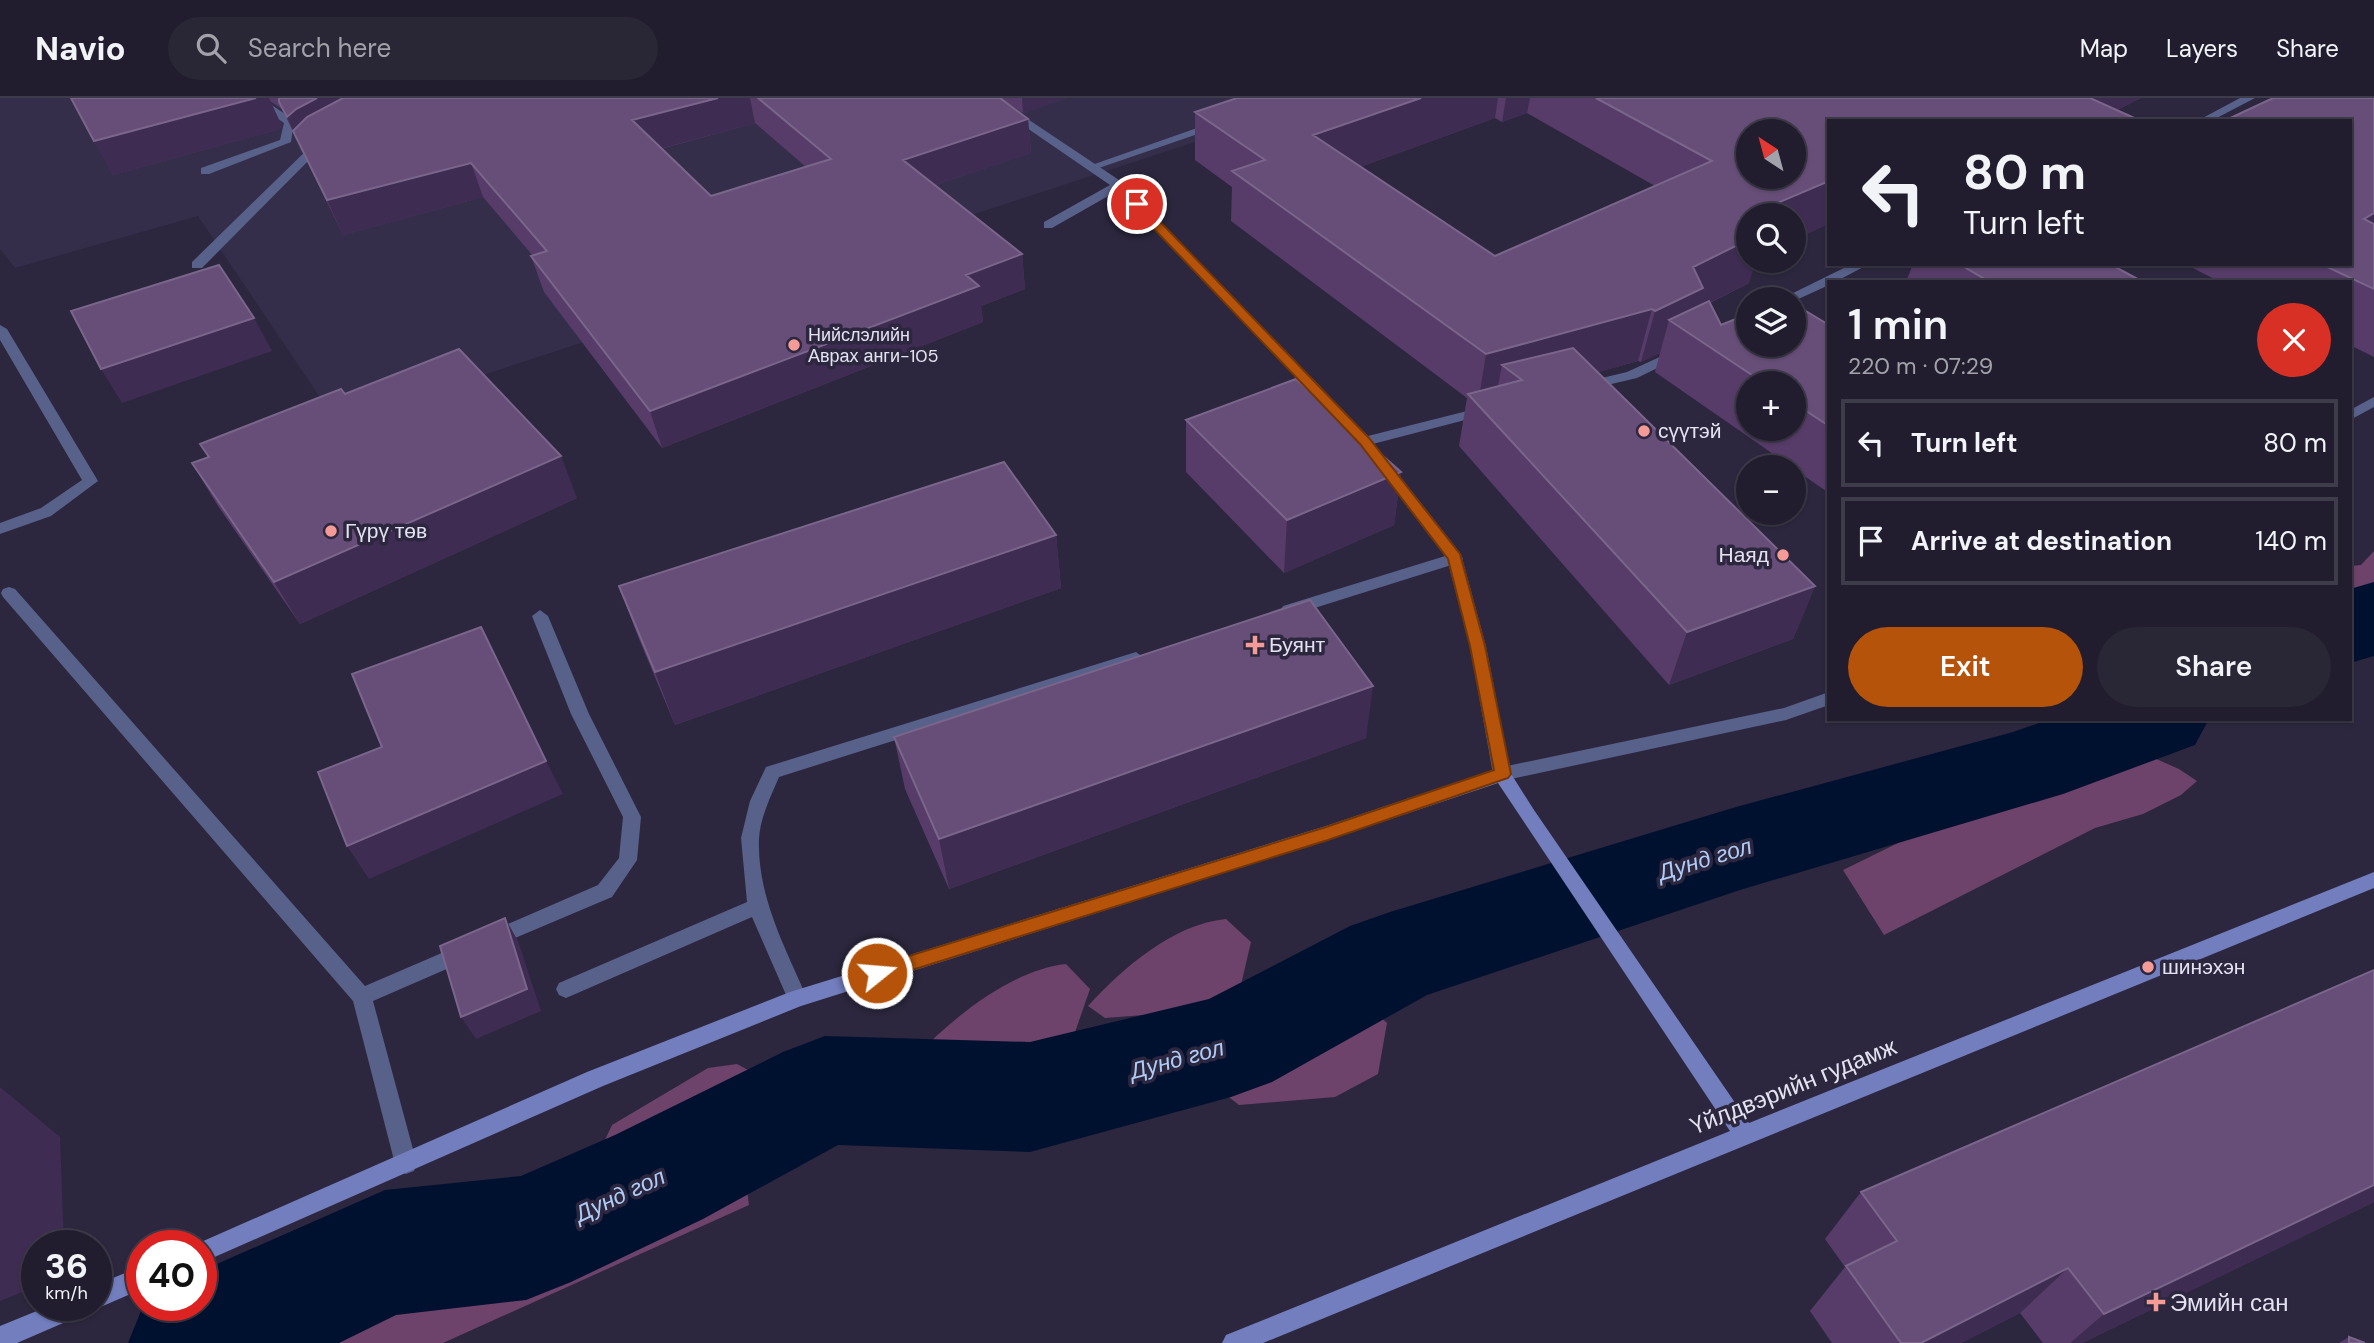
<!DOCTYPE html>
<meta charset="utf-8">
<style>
:root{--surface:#211d2e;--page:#292636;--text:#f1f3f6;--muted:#a2a2aa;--line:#3e3b4a;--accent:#b45309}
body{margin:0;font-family:"DM Sans",sans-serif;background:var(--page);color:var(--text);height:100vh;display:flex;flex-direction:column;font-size:26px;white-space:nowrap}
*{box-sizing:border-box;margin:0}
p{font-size:23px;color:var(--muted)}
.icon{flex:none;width:38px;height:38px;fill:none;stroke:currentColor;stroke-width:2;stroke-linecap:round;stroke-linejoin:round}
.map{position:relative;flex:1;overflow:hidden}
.sheet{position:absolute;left:1827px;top:182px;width:525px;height:441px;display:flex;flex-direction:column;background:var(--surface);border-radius:0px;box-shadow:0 2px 5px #0004,0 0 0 2px var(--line)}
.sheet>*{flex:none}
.guide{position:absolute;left:1827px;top:21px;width:525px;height:147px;border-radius:0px;box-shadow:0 2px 5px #0004,0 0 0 2px var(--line);background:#211d2e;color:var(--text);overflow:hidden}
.needle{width:46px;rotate:324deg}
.fabs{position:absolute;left:1736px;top:21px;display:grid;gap:14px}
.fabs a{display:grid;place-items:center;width:70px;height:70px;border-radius:50%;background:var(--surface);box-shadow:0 2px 5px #0004,0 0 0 2px var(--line);font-size:35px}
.speed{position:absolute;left:21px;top:1132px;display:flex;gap:14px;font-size:35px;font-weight:700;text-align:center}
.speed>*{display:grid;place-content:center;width:91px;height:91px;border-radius:50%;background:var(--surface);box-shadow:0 2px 5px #0004,0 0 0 2px var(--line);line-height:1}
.speed small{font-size:18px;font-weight:400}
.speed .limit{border:10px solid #d22;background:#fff;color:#111}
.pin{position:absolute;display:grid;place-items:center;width:60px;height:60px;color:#fff;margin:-30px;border:4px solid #fff;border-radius:50%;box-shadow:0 2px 7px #0007}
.me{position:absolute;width:77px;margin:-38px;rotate:73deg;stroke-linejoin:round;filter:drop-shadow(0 0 5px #0008)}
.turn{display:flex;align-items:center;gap:24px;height:147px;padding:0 21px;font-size:32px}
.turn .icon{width:91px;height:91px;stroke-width:2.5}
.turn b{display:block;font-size:49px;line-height:60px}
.round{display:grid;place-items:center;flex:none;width:74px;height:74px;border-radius:37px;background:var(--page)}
.summary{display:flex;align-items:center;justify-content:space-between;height:119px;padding:0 21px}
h1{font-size:42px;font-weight:600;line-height:52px}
.action{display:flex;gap:14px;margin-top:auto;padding:14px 21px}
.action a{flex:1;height:80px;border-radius:42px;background:var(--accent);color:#fff;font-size:28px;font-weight:600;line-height:80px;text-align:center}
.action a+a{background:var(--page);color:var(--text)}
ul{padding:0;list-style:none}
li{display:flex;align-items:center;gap:21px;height:88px;margin:0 14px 10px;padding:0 7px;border:4px solid var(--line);border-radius:0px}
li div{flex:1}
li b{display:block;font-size:26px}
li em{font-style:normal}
header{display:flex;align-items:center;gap:42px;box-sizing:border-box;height:98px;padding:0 35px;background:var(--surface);border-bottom:2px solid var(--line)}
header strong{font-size:33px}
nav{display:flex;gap:38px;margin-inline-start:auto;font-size:24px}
.search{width:490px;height:63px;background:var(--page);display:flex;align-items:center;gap:18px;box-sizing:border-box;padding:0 24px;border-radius:38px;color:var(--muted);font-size:26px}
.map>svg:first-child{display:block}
.built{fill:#342e4b}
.forest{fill:#6d426b}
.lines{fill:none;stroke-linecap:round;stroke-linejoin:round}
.river{fill:#001130;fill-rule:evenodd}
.lane{fill:#586189;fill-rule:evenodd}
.street{fill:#586189;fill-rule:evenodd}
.secondary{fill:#727ebe;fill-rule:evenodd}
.wall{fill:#573c69;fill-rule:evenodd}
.shaded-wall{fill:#3f2c52}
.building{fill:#664e78;stroke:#7a658b;stroke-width:2;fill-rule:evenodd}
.route{fill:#b45309;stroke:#753606;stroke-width:2}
.poi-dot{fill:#f59b97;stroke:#2c273e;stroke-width:2.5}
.labels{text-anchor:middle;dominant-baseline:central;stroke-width:7;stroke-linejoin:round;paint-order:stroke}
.far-poi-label{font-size:18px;fill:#e4e2f1;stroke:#2c273e;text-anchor:start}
.poi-label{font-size:21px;fill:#e4e2f1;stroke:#2c273e;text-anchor:start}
.water-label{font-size:23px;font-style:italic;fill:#aeccf7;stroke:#2c273e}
.near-street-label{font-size:24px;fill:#e4e2f1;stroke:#2c273e}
.near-poi-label{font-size:24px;fill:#e4e2f1;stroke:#2c273e;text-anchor:start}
</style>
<header>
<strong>Navio</strong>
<div class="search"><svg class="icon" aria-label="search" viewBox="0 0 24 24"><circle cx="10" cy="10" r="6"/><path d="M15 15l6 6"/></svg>Search here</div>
<nav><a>Map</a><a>Layers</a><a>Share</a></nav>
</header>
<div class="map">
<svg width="2374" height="1245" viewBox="0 0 2374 1245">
<rect width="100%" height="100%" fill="#2c273e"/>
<path class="built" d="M0 0H1329L480 278 325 307 198 118 15 170 0 151Z"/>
<path class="forest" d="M2374 453V499L2350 518V468L2361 467Z
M2127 648 2179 671 2197 683 2181 697 2143 716 2095 730 1884 837 1843 772 2055 668 2094 660Z
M1226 821 1251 844 1240 891 1197 913 1105 920 1088 908C1123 870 1173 826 1226 821Z
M1066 866 1090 891 1073 940 1027 963 932 970 917 957C954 919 1011 872 1066 866Z
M1358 899 1387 925 1378 976 1335 999 1239 1007 1221 993C1255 955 1306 905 1358 899Z
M737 966 757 977 761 999 751 1017 640 1072 609 1071 603 1046 612 1027 708 970Z
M744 1069 749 1107 443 1245H257L303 1220 620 1115Z"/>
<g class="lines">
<path class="river" d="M2374 484V558L2350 565V491Z
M2051 621H2209L2195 647 2063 696 1740 792 1427 897 1272 984 1231 999 1030 1054 838 1047 703 1121 571 1184 526 1202 396 1217 339 1245H128L143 1208H201V1173L385 1092 521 1078 615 1037 783 954 825 938 1030 944 1209 901 1350 828 1390 814 1736 709 2013 634Z"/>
<path class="lane" d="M248 0H261L294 22 291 44 209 76H201V70L280 42 284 25Z
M2240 0H2255L2211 23H2197Z
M1217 23 1223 26 1221 28 1096 71 1086 69Z
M1852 166H1869L1835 184H1829V187L1794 203 1781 201Z
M0 227 7 231 98 383 51 418 0 436V425L41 410 82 382 0 242Z
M1677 251 1684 255 1682 258 1637 280 1586 292 1579 288 1581 285 1627 274Z
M2374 299V309L2350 322V312Z
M1487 308 1494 312 1492 315 1365 348 1358 343 1360 340Z
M1455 455 1463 460 1461 464 1289 518 1281 512 1283 508Z
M9 489 15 491 365 888 458 848 465 846 472 848 475 854 472 860 373 903 417 1066 414 1073 406 1076 398 1073 395 1066 353 903 3 499 1 495 3 491Z
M540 512 548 518 589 616 641 719 637 762 612 799 494 849 487 847 484 841 487 835 598 787 619 760 623 719 571 616 532 518Z
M1136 554 1144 560 1142 564 779 679C771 698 760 720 759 741 757 798 785 849 807 900L804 906 797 909 790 906 752 819 573 897 566 900 559 897 556 891 559 885 747 804 741 740 750 703 766 669Z
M1829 594V607L1786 622 1502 683 1496 681 1493 676 1496 671 1502 669 1784 610Z"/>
<path class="street" d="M983 0H996L1122 84 1370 340 1461 456 1486 548 1511 676 1508 681H1496L1493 676 1470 548 1447 461 1360 346 1117 93 1052 130H1044V124L1110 87Z
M324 42 330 45 320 51 202 170H192V164L312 47Z"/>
<path class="secondary" d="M1502 669 1508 671 1534 712 1749 1025 2374 774V790L1263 1245H1222L1226 1237 1730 1033 1498 685 1328 742 801 908 603 988 201 1165V1148H192L587 974 790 894 1326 728Z
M142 1168V1191L96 1211 88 1208H96V1187Z
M49 1208H88L84 1216 17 1245H0V1228Z"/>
</g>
<path class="wall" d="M71 0H1066L1023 15 1006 4V5L1028 21 1031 55 935 87 1022 156 1025 191 981 208 983 224 662 350 544 194 531 158H533L483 99 343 137 282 11 270 3 281 26 280 31 113 77ZM755 25 806 69 711 98 661 51Z
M1237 0H2141L2117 12 1829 23 1748 117 1749 185 1710 205 1721 227H1829V395L1794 371V369H1792L1655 274 1660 255 1641 264 1638 263 1598 274 1815 488 1793 541 1669 587 1459 348 1467 300 1231 123 1232 89 1195 62V14ZM1527 15 1655 88 1495 158 1360 69 1495 20 1502 24ZM1748 285H1794V331H1748Z
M2374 0V259L2350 247V184H2220L2185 166H2350Z
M1913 166H2110L2143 184H1906Z
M345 296 577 400 300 526 218 408 192 365 208 359 200 346Z
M1186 322 1401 374 1394 427 1284 475 1186 374Z
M1056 437 1061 490 675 627 639 541 619 488Z
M894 639 1366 640 949 791 905 691Z
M1861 1094 2374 1104 2082 1245H2043L2020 1215 1961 1245H1832L1810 1213 1845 1169 1825 1141Z
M2349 1239 2365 1245H2339Z"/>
<path class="shaded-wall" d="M256 0H269L281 26 280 31 113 77 94 43Z
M317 0H410L293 33 302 53 287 19 296 11Z
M718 0H750L755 25 641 56 632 22Z
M1022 0H1066L1023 15Z
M1421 0H1498L1495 20 1310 87 1313 37Z
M1506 0H1530L1527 15 1502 24Z
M2073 0H2141L2094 23Z
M1028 21 1031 55 908 96 903 62Z
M471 65 483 99 343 137 327 102Z
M1829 83V126L1794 142V117H1748Z
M2374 115V148L2364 121Z
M1748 117V163H1756L1749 185 1697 211 1669 222 1660 255 1641 264 1655 213 1693 169 1740 121Z
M1022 156 1025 191 981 208 983 224 662 350 650 313 966 177Z
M1652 211 1638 263 1519 296 1522 282 1502 267 1495 303 1478 306 1486 256Z
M254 220 272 253 122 305 101 271Z
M561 358 577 400 300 526 274 484Z
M1401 374 1394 427 1284 475 1287 422Z
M1056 437 1061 490 675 627 655 574Z
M1815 488 1793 541 1669 587 1687 534Z
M1373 588 1366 640 949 791 939 741Z
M546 663 563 696 369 781 347 748Z
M505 820 518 843 541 913 476 941 461 919Z
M0 989 60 1039 64 1148H37V1188L0 1203Z
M2374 1087V1104L2082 1245H2070L2104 1216Z
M2068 1170 2020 1215 1961 1245H1921Z"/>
<path class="building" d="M71 0H256L94 43Z
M279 0H317L296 11 287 19 279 4Z
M343 0H718L632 22 711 98 831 61 758 0H1000L1028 21 903 62 1022 156 966 177 979 188 650 313 531 158 547 153 471 65 327 102 293 33 307 19Z
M1237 0H1421L1313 37 1495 158 1712 63 1596 0H2090L2141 23H1829V83L1740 121 1748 126V142L1693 169 1703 190 1655 213 1652 211 1486 256 1232 73 1265 62 1195 14ZM1748 33H1794V79H1748Z
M2273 0H2374V115L2364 121 2374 126V191L2321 166H2350V23H2224Z
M1959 166H2110L2143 184H1990Z
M219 167 254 220 101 271 71 213Z
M1709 203 1721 227 1748 216V247H1794V206L1829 227V328L1794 305V285H1764L1669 222Z
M1573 250 1815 488 1687 534 1468 296 1522 282 1502 267Z
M459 251 561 358 274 484 192 365 209 359 200 346 341 291 345 296Z
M1296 281 1401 374 1287 422 1186 322Z
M1004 364 1056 437 655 574 619 488Z
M1310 502 1373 588 939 741 894 639Z
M481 529 546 663 347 748 318 674 382 649 352 576Z
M505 820 527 891 461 919 440 848Z
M2374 872V1087L2104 1216 2068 1170 1921 1245H1901L1846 1168 1897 1143 1861 1094Z
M2349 1239 2365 1245H2349Z"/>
<path class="route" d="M1137 103 1141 104 1369 340 1460 456 1485 548 1511 676 1508 680 1328 742 877 883 870 881 868 875 870 870 1326 729 1494 672 1470 548 1448 461 1360 346 1133 109 1132 106Z"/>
<g class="poi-dot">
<circle cx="794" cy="247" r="7"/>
<circle cx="1644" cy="333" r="7"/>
<circle cx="331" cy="433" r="7"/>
<circle cx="1783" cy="457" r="7"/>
<path d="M1251.5 536.5h7v7h7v7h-7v7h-7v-7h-7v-7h7z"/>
<circle cx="2148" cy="869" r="7"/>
<path d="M2152.5 1193.5h7v7h7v7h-7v7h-7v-7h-7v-7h7z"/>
</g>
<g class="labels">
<g class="far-poi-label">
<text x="808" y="237">Нийслэлийн<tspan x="808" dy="21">Аврах анги-105</tspan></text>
</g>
<g class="poi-label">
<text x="1658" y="333">сүүтэй</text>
<text x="345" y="433">Гүрү төв</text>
<text x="1769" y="457" text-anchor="end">Наяд</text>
<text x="1269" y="547">Буянт</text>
<text x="2162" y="869">шинэхэн</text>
</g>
<g class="water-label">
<text transform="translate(1705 761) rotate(-17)">Дунд гол</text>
<text transform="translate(1177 961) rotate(-15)">Дунд гол</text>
<text transform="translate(620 1097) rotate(-25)">Дунд гол</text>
</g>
<g class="near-street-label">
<text transform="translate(1793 988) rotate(-22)">Yйлдвэрийн гудамж</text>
</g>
<g class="near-poi-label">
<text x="2170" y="1204">Эмийн сан</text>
</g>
</g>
</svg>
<div class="fabs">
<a><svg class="needle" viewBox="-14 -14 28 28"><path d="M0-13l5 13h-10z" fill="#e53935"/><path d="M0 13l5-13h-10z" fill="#a2a2aa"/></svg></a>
<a><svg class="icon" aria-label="search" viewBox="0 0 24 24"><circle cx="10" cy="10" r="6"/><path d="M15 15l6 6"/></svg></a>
<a><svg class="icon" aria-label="layers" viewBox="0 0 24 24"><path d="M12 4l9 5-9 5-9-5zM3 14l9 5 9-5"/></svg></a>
<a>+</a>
<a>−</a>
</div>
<div class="speed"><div>36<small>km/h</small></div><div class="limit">40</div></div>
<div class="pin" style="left:1137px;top:106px;background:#d93025"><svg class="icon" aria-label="arrive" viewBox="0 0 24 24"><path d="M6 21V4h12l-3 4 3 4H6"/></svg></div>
<svg class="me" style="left:877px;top:875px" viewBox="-20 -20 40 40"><circle r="17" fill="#b45309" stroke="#fff" stroke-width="3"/><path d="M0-11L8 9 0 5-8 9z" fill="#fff"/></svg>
<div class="guide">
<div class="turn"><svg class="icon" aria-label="left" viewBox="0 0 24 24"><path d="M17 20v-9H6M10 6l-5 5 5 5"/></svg><div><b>80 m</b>Turn left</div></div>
</div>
<section class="sheet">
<div class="summary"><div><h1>1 min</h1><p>220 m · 07:29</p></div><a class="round" style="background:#d93025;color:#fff"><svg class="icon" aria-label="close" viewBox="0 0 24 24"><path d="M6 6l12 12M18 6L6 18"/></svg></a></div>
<ul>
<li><svg class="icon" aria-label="left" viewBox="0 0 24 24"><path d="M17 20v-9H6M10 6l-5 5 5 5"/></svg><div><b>Turn left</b></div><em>80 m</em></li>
<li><svg class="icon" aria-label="arrive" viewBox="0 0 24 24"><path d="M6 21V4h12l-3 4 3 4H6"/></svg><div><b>Arrive at destination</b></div><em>140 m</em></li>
</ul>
<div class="action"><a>Exit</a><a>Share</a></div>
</section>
</div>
